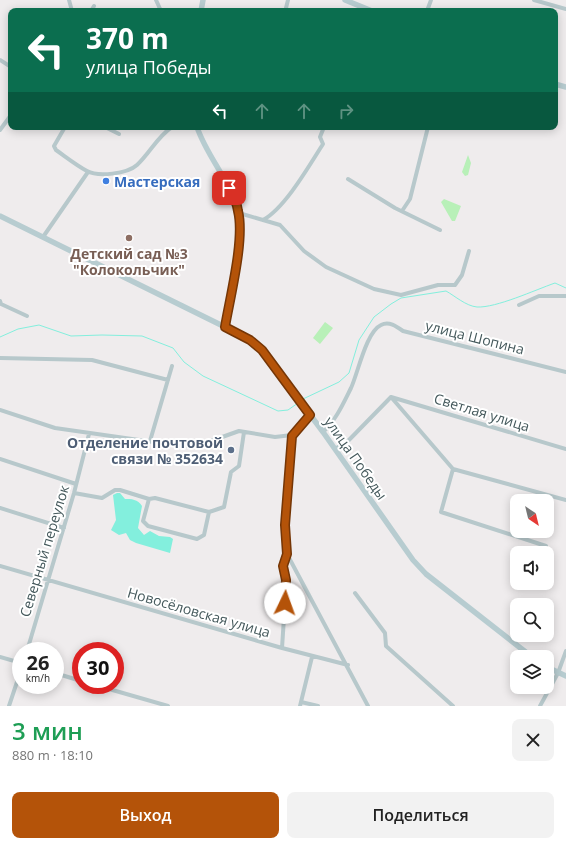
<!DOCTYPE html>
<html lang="ru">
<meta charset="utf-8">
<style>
:root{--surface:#fff;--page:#f2f2f2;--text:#222;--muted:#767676;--accent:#b45309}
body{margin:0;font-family:"Open Sans",sans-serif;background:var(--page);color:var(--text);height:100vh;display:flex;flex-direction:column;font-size:15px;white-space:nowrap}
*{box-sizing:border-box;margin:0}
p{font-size:13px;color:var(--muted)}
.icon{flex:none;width:22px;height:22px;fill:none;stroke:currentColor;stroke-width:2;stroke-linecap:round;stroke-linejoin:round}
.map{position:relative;height:706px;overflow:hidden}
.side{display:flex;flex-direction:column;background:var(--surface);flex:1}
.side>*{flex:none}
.guide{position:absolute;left:8px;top:8px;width:550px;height:122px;border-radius:8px;box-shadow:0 2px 10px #0003;background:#0b6e4f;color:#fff;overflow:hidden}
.needle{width:26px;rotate:145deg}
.buttons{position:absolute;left:510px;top:494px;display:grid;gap:8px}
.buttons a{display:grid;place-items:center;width:44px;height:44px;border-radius:8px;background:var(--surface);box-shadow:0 2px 10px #0003;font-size:20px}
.speed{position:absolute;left:12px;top:642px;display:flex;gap:8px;font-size:20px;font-weight:700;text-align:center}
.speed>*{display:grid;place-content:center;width:52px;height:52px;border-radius:50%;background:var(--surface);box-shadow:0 2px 10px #0003;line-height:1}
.speed small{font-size:10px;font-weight:400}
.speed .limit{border:6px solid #d22;background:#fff;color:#111}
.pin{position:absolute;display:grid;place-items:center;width:34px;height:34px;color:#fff;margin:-17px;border-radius:8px;box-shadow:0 2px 6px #0006}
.me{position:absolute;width:44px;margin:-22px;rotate:3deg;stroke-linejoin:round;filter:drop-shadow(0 0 3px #0008)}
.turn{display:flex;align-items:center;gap:14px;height:84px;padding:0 12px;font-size:18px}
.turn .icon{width:52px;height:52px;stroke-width:2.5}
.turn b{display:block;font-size:28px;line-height:34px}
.lanes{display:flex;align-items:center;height:38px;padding:0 12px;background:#0003;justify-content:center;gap:20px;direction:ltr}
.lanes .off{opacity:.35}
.round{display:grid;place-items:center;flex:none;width:42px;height:42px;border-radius:8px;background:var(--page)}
.overview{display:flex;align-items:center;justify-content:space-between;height:68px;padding:0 12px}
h1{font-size:24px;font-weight:600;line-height:30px;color:#1e9e55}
.cta{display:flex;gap:8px;margin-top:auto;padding:8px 12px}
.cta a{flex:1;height:46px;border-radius:8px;background:var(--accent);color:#fff;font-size:16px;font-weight:600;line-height:46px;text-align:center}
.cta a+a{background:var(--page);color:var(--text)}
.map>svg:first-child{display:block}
.green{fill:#b8f0b8}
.water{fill:#83efdd}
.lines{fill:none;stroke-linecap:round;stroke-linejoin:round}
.stream{stroke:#83efdd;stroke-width:1}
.street{stroke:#b7c8cb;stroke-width:4}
.secondary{stroke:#b7ccd0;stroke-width:5.5}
.route-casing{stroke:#753606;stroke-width:10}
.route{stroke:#b45309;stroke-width:7}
.shop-dot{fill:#3f7fe0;stroke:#fff;stroke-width:1.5}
.education-dot{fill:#8d6e63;stroke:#fff;stroke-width:1.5}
.service-dot{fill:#5c6f8a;stroke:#fff;stroke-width:1.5}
.labels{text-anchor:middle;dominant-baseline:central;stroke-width:4;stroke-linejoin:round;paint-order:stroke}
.shop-label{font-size:14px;font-weight:bold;fill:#366cbe;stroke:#fff;text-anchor:start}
.education-label{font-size:14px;font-weight:bold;fill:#785e54;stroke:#fff}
.street-label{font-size:14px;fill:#44585b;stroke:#fff}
.service-label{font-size:14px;font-weight:bold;fill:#4e5e75;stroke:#fff;text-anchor:end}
</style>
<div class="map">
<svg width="566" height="706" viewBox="0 0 566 706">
<rect width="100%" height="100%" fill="#efeced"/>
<path class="green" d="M468 155 471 163 468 175 465 176 462 172Z
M444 199 461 206 455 221H452L441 202Z
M325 322 333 328 320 344 313 338Z"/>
<path class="water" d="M117 493H120L125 499C131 499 138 499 142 506L138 528 144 535 150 531 159 536 170 537 173 539 170 553 136 543 130 540 126 533 119 535 111 530 116 520 113 495Z"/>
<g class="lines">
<path class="stream" d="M0 337 18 329 39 325 71 336 102 335 142 336 173 348 184 362 203 376 278 411 288 410 298 403
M303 399 339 382 349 373 359 340 374 317 391 304 401 298 446 291C455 296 466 306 477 307 496 308 535 290 555 283L566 288"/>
<path class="street" d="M69 0 72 11
M156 0 161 11
M534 0 566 9
M91 11 94 6
M288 11 286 8 288 0
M427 11 431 0
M0 60 11 67
M65 127 54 146 56 150C66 157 76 165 87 171 98 177 127 174 137 165 150 153 157 137 172 127
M105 127 119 134
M0 130 11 115
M348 179 395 208 440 230
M402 211 410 199 428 127
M239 213 280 225 304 251 326 267 374 289 401 295 438 285H455L462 275 469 251
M263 220C285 208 309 166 323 144L320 137 324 127
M43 237 88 172
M0 301 1 304 27 316
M519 305 539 296H566
M0 358 92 360 168 380
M391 397 453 469 566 500
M391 397 566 449
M0 410 55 428 181 446H197L239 431 275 437 292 435
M310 415 292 435 285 525 287 554 368 706
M323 432C336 420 343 404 351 388 358 373 366 332 381 325 389 321 396 326 403 331L566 372
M150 441 172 366
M335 449 348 441 391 397
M0 459 76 484
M453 469 441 512 546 546
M74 493 102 498 115 490H120L149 499 155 498 209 512 204 535 197 539 148 526 143 521 149 499
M0 508 64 528
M209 512 224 507 231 472 239 466 244 432
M0 566 282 648 348 665
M355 593 385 633 386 646 453 706
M282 648 286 587 283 566 287 554
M27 651 74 493 89 434
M0 657 21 663
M55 673 81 681
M95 685 168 706
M301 702 318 706
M9 706 21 670
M300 706 312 657
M540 706 558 673 566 651"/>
<path class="secondary" d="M345 0 372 11
M201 11 203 0
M555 84 566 87
M197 127C206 154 226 176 236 203 247 231 230 296 225 327
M0 216 225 327 250 340 262 350 323 432 413 560 426 574 532 657
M547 667 566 676"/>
</g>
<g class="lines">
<g class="route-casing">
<path id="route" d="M229 188C233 195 237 202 238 211 245 239 230 297 225 327L250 340 262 350 310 415 292 436 285 525 287 554 283 566 286 580 285 603"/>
</g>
<use href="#route" class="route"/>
</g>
<circle class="shop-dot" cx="106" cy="181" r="4"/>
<circle class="education-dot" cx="129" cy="238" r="4"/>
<circle class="service-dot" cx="231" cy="450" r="4"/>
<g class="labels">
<g class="shop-label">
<text x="114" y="181">Мастерская</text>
</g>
<g class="education-label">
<text x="129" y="253">Детский сад №3<tspan x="129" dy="16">"Колокольчик"</tspan></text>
</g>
<g class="street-label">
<text transform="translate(475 337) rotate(14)">улица Шопина</text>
<text transform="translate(482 412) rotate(17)">Светлая улица</text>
<text transform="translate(356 458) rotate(55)">улица Победы</text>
<text transform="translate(44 551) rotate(-73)">Северный переулок</text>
<text transform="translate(199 612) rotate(16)">Новосёловская улица</text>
</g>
<g class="service-label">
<text x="223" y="442">Отделение почтовой<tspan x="223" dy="16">связи № 352634</tspan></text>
</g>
</g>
</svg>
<div class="buttons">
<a><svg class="needle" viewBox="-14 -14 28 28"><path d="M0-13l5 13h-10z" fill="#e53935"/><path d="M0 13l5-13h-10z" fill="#767676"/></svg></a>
<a><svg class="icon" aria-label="sound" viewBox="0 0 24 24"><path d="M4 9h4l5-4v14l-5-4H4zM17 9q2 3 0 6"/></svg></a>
<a><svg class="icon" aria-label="search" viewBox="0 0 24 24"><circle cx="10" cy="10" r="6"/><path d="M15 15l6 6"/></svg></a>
<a><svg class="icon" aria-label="layers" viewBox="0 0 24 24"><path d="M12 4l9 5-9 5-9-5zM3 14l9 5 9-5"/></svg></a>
</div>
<div class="speed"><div>26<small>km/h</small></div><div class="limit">30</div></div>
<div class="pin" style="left:229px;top:188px;background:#d93025"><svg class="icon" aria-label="arrive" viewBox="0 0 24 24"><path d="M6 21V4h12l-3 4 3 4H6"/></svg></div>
<svg class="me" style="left:285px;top:603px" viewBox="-20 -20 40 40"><circle r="19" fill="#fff"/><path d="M0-13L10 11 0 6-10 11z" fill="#b45309"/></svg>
<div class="guide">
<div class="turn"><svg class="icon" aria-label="left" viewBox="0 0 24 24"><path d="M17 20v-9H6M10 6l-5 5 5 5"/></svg><div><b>370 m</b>улица Победы</div></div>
<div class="lanes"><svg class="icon" aria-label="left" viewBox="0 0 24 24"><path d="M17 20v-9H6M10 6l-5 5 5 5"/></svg><svg class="icon off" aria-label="ahead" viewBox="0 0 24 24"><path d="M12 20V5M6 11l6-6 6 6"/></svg><svg class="icon off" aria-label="ahead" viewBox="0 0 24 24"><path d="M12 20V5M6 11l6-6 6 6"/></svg><svg class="icon off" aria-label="right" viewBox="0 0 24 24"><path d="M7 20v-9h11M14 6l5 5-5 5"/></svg></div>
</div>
</div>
<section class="side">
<div class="overview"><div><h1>3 мин</h1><p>880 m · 18:10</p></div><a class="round"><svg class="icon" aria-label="close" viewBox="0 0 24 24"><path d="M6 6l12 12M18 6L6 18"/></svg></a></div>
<div class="cta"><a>Выход</a><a>Поделиться</a></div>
</section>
